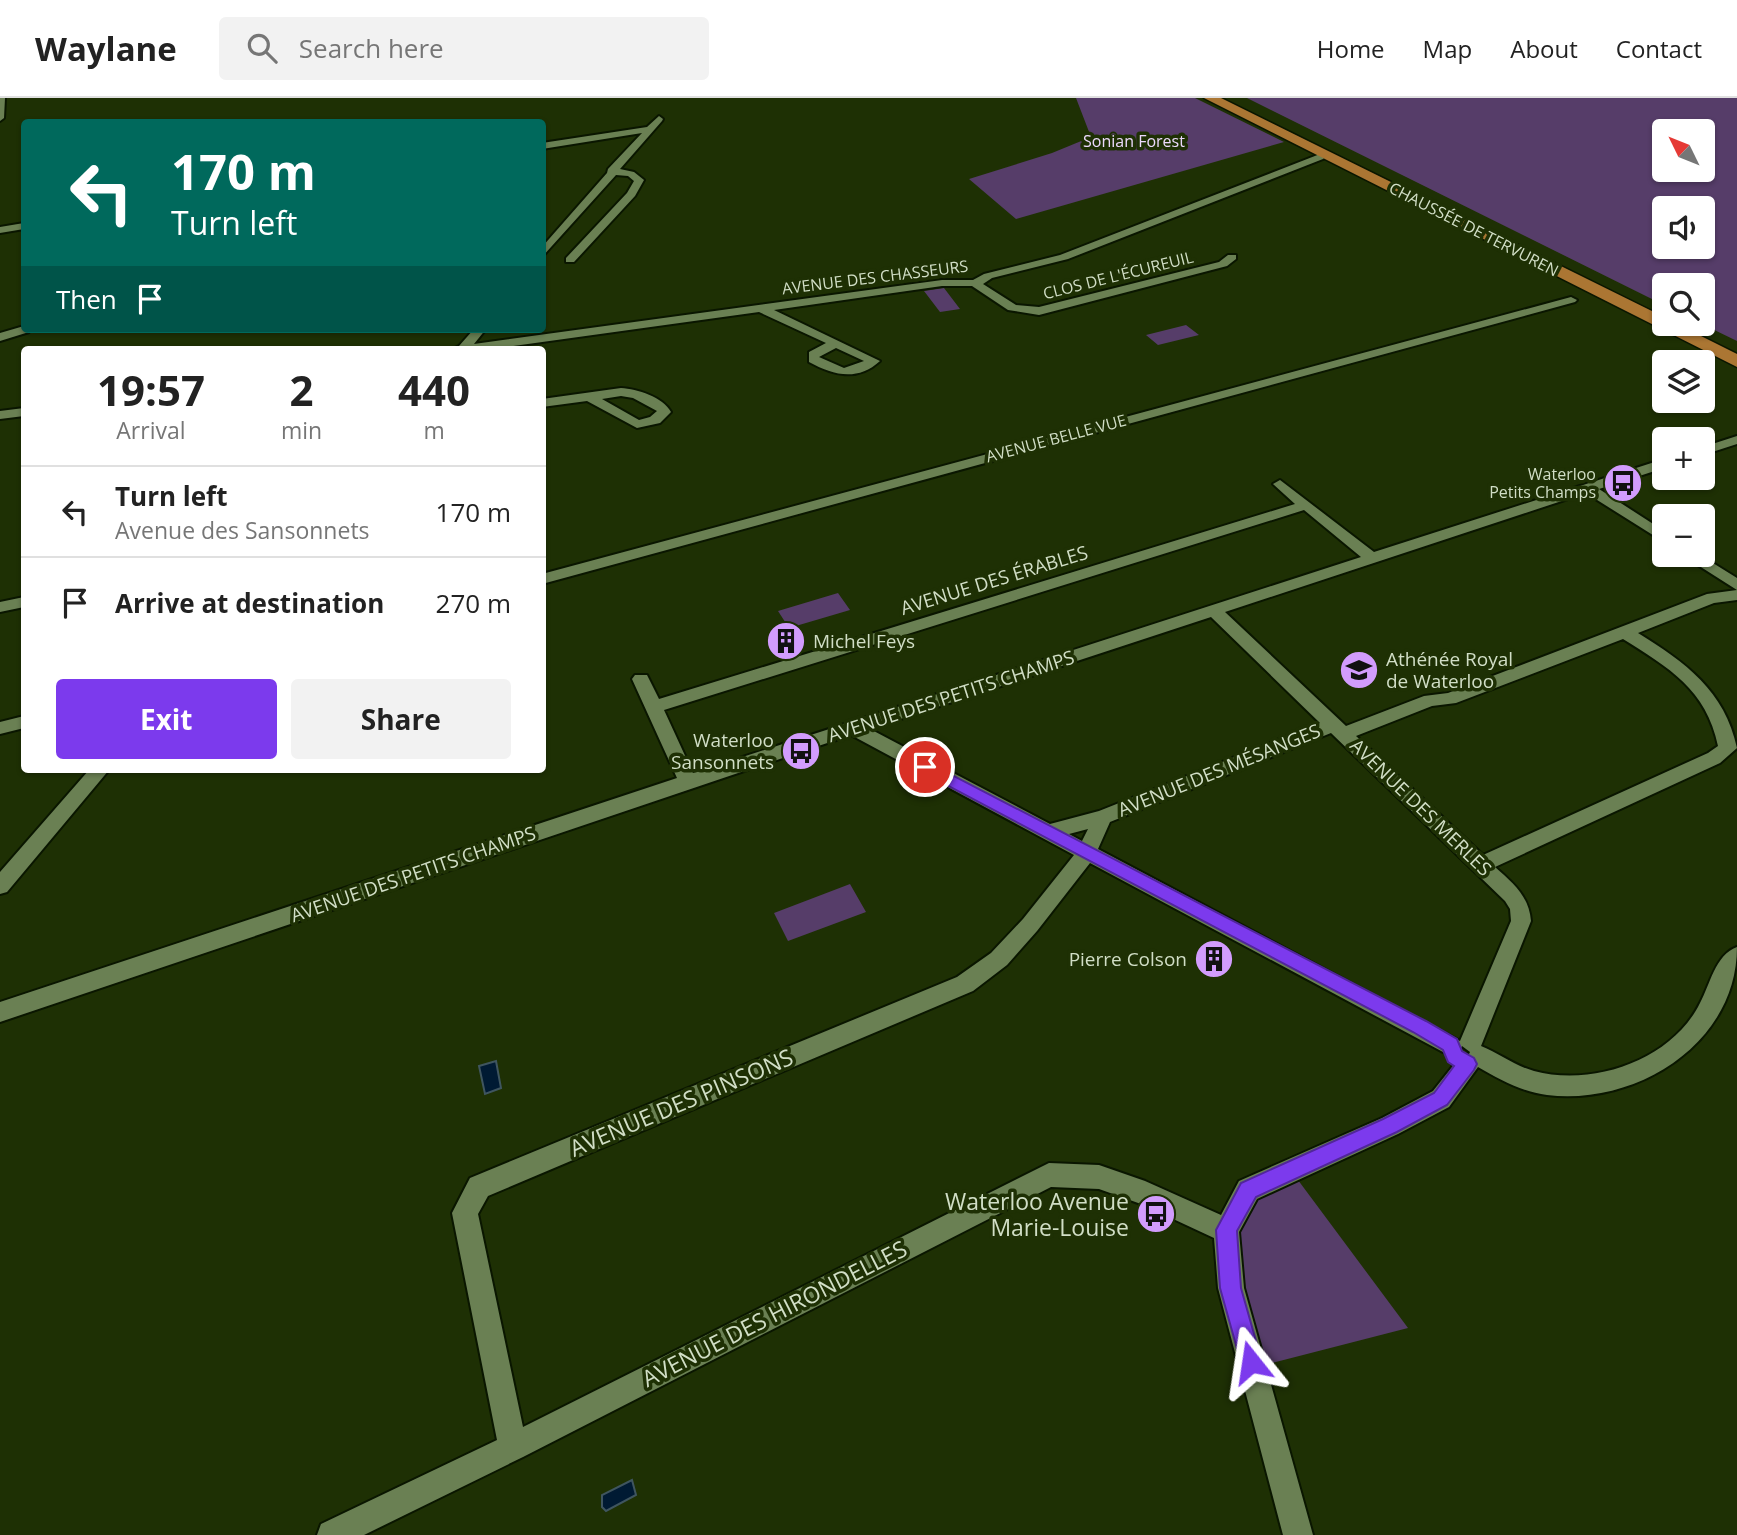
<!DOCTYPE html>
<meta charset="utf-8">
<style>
:root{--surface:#fff;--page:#f2f2f2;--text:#222;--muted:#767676;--line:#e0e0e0;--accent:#7c3aed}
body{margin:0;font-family:"Open Sans",sans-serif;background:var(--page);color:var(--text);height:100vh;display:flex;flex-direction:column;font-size:26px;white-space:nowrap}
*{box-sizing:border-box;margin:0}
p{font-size:23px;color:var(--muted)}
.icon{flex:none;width:38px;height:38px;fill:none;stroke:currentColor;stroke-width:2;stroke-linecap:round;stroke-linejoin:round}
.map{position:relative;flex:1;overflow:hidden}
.details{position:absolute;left:21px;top:248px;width:525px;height:427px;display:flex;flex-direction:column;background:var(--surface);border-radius:7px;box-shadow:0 2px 5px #0004}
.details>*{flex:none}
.guide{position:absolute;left:21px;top:21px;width:525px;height:214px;border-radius:7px;box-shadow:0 2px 5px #0004;background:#00695c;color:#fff;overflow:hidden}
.needle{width:46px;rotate:313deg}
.tools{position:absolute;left:1652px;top:21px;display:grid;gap:14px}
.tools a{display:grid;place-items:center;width:63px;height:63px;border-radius:7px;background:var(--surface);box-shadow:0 2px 5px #0004;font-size:35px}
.pin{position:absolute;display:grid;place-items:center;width:60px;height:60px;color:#fff;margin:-30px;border:4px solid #fff;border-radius:50%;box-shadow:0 2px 7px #0007}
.me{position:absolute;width:77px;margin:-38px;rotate:345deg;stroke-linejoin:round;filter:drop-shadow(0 0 5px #0008)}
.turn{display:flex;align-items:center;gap:24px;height:147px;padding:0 35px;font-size:32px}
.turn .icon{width:91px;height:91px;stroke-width:2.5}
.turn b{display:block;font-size:49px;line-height:60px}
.then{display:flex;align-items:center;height:66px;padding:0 35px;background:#0003;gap:14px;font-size:26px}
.eta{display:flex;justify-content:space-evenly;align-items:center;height:119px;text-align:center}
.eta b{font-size:42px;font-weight:700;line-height:49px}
.cta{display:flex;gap:14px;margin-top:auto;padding:14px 35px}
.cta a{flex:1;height:80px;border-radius:7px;background:var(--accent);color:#fff;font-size:28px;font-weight:700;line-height:80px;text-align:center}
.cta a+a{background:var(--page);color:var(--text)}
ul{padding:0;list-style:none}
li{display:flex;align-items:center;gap:21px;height:91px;padding:0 35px;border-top:2px solid var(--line)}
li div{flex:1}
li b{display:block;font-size:26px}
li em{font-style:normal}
header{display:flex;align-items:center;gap:42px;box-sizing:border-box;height:98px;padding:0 35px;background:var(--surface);border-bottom:2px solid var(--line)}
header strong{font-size:33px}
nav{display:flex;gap:38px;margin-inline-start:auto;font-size:24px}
.search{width:490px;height:63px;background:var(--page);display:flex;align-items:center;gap:18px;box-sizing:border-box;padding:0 24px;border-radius:7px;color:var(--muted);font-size:26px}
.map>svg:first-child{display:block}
.green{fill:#563d69;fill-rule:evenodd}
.water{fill:#001a33;stroke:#3f555f;stroke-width:2}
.building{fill:#43572c}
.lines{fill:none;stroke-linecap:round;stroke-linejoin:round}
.minor-casing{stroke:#0a1600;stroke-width:4}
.highway-casing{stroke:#0a1600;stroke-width:3}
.minor{fill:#6a8053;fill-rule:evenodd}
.highway{fill:#ab7633;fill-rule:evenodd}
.route{fill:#7c3aed;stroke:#51269a;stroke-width:2}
.labels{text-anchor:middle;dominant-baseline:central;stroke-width:7;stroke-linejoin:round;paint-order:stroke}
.far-park-label{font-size:16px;fill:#ecd9fd;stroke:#1e3004}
.far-street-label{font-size:16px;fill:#d1dec6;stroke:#1e3004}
.far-poi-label{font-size:16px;fill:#d1dec6;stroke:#1e3004;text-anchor:end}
.street-label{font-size:19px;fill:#d1dec6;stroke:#1e3004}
.poi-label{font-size:19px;fill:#d1dec6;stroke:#1e3004;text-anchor:start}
.near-street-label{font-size:23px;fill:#d1dec6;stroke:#1e3004}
.near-poi-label{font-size:23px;fill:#d1dec6;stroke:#1e3004;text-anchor:end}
</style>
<header>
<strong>Waylane</strong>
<div class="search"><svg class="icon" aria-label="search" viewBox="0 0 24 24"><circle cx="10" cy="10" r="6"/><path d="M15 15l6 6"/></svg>Search here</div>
<nav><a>Home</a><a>Map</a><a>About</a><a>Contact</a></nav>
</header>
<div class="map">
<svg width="1737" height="1437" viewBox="0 0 1737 1437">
<rect width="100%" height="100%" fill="#1e3004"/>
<path class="green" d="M1076 0H1195L1284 44 1016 121 969 81 1052 55 1091 39Z
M1247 0H1737V243L1702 226 1703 187H1664V207ZM1664 33H1703V72H1664ZM1664 110H1703V149H1664Z
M944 190 960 211 940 214 924 193Z
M1186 227 1199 237 1158 247 1146 237Z
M838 495 850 512 789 530 778 513Z
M850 786 866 814 788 843 774 815Z
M1298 1082 1408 1230 1260 1268C1246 1221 1214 1138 1259 1099 1268 1091 1287 1087 1298 1082Z"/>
<path class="water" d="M496 963 501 990 485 996 479 968Z
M632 1382 636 1397 606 1413 602 1409V1397Z"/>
<path class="building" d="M1209 850 1227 860 1219 872 1201 861Z"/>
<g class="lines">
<g class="minor-casing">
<path id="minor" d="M0 0H5L4 20 0 23Z
M659 18 663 21 662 23 620 71 634 74 644 82 635 98 574 164H566V160L627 95 634 83 628 78 616 77 542 159V149L607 75 608 71 642 35 542 51V45L647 29Z
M1320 56 1325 59 1323 61 1068 161 992 180 983 186 1016 207 1039 209 1219 164 1228 157H1236V161L1227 168 1039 217 1008 212 972 188H942L774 212 880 263C857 284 833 277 809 264V254L826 245 759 214 484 252H451L459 248 474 231H486L474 246 942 182H973L984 176 1060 157ZM836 250 864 263 844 270 819 259Z
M24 125V131L0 135V129Z
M1571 199 1577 202 1575 204 542 486V476Z
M24 228V231H31L29 234 0 243V235Z
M621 290C637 291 663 299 671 314L660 325 637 330 587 303 542 309V301ZM621 298 633 300 657 313 650 319 639 322 602 301Z
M24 310V318L0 321V313Z
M1737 338V346L1703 357V349Z
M1664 361V370L1599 391 1664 433V444L1586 395 1225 514 1346 628 1424 598 1448 595 1707 496 1737 492 1682 457H1700L1737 480V502L1714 505 1638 535C1685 564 1725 593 1737 650L1720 665 1495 769C1513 785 1529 798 1531 823L1481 948C1499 955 1515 968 1534 973 1593 989 1672 962 1700 905 1710 887 1715 857 1737 849 1737 945 1637 1008 1547 997 1522 994 1499 981 1478 969L1449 1009 1398 1036 1257 1101 1239 1134 1244 1190 1313 1437H1283L1218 1190 1214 1140 1141 1106 1099 1091 1051 1089 523 1359 364 1437H317L321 1426 497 1342 452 1115 470 1080 957 879 991 855 1023 821 1074 757 851 637 0 924V904L677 680 632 581 635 577H647L659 601 1295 406 1273 386 1280 382 1374 454ZM1304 412 1361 459 693 675 664 612ZM1211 519 1320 625 1099 713 1050 726 870 631ZM1623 541C1669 570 1706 591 1718 648L1708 655 1483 757 1356 638 1432 608 1456 605ZM1331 635 1505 803 1510 811 1511 823 1460 943 1098 751 1110 724ZM1088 731 1082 743 1069 736ZM1090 765 1443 954 1451 957 1459 954 1462 948 1470 954 1469 956 1460 959 1433 993 1382 1020 1239 1083 1221 1117 1145 1083 1099 1067 1049 1065 523 1329 478 1116 488 1098 973 893 1007 867 1037 833Z
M24 499V509L0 514V504Z
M24 618V630L0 636V624Z
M89 672H109L7 794 0 796V774Z"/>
</g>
<g class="highway-casing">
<path id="highway" d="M1204 0H1221L1664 219V226H1677L1737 256V269Z"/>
</g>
<use href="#minor" class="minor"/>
<use href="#highway" class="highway"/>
</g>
<path class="route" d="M925 663 1426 923 1457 941 1462 953 1474 960 1477 966 1474 972 1447 1007 1397 1034 1256 1099 1237 1133 1241 1190 1262 1264 1259 1272 1251 1275 1243 1272 1220 1190 1216 1132 1241 1085 1383 1021 1434 995 1454 968 1448 964 1443 952 1413 934 920 673 918 669Z"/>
<defs>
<g id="bus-disc" transform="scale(2.0125)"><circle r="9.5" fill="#d29cfd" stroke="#1e3004"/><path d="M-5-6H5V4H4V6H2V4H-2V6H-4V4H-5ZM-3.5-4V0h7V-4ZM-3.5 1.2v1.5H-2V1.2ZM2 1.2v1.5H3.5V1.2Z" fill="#111"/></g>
<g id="building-disc" transform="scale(2.0125)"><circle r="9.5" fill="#d29cfd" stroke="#1e3004"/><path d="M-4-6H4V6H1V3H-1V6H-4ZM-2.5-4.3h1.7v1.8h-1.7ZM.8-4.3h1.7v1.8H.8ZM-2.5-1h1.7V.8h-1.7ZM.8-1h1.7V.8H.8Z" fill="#111"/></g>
<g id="school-disc" transform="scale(2.0125)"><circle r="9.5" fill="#d29cfd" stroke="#1e3004"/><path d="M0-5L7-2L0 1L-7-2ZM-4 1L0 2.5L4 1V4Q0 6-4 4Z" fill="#111"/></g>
</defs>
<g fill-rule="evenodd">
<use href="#bus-disc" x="1623" y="385"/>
<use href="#building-disc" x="786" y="543"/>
<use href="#school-disc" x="1359" y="572"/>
<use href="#bus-disc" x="801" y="653"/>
<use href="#building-disc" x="1214" y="861"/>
<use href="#bus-disc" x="1156" y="1116"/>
</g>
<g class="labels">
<g class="far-park-label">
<text x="1134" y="43">Sonian Forest</text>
</g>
<g class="far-street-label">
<text transform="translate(1474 131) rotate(27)">CHAUSSÉE DE TERVUREN</text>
<text transform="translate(1118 177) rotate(-14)">CLOS DE L'ÉCUREUIL</text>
<text transform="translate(875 179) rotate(-7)">AVENUE DES CHASSEURS</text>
<text transform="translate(1056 340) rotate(-15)">AVENUE BELLE VUE</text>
</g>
<g class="far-poi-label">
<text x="1596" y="376">Waterloo<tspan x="1596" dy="18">Petits Champs</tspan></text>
</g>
<g class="street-label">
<text transform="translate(994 482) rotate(-17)">AVENUE DES ÉRABLES</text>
<text transform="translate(951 598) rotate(-18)">AVENUE DES PETITS CHAMPS</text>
<text transform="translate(1219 672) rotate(-22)">AVENUE DES MÉSANGES</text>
<text transform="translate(1421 709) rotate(44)">AVENUE DES MERLES</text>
<text transform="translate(413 776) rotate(-19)">AVENUE DES PETITS CHAMPS</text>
</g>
<g class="poi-label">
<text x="813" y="543">Michel Feys</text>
<text x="1386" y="561">Athénée Royal<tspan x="1386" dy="22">de Waterloo</tspan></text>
<text x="774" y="642" text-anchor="end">Waterloo<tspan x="774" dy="22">Sansonnets</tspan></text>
<text x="1187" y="861" text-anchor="end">Pierre Colson</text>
</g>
<g class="near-street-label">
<text transform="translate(681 1004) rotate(-23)">AVENUE DES PINSONS</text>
<text transform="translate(774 1215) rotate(-27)">AVENUE DES HIRONDELLES</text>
</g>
<g class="near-poi-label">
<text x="1129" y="1103">Waterloo Avenue<tspan x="1129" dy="26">Marie-Louise</tspan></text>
</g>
</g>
</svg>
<div class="tools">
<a><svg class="needle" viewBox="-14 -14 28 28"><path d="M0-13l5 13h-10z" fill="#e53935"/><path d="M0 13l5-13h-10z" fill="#767676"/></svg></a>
<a><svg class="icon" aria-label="sound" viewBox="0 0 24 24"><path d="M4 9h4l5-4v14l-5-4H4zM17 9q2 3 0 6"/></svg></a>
<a><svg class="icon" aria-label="search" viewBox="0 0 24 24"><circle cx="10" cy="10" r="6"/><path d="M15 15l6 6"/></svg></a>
<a><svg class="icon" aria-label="layers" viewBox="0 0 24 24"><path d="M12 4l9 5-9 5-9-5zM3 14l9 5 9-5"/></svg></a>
<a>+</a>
<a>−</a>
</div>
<div class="pin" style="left:925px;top:669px;background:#d93025"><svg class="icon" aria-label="arrive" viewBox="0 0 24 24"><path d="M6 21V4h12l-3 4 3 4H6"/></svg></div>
<svg class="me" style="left:1251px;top:1264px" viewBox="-20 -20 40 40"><path d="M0-17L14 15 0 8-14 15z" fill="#7c3aed" stroke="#fff" stroke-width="4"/></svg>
<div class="guide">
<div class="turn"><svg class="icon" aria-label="left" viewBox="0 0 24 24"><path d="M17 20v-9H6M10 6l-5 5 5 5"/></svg><div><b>170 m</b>Turn left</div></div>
<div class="then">Then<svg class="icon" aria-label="arrive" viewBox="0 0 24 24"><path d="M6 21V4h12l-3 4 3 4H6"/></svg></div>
</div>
<section class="details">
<div class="eta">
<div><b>19:57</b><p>Arrival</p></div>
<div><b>2</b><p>min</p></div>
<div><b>440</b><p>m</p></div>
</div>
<ul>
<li><svg class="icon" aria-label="left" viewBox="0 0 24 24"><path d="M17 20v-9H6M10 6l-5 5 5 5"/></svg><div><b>Turn left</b><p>Avenue des Sansonnets</p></div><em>170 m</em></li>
<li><svg class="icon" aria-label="arrive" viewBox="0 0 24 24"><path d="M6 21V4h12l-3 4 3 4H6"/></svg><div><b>Arrive at destination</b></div><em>270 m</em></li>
</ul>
<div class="cta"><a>Exit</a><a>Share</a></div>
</section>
</div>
